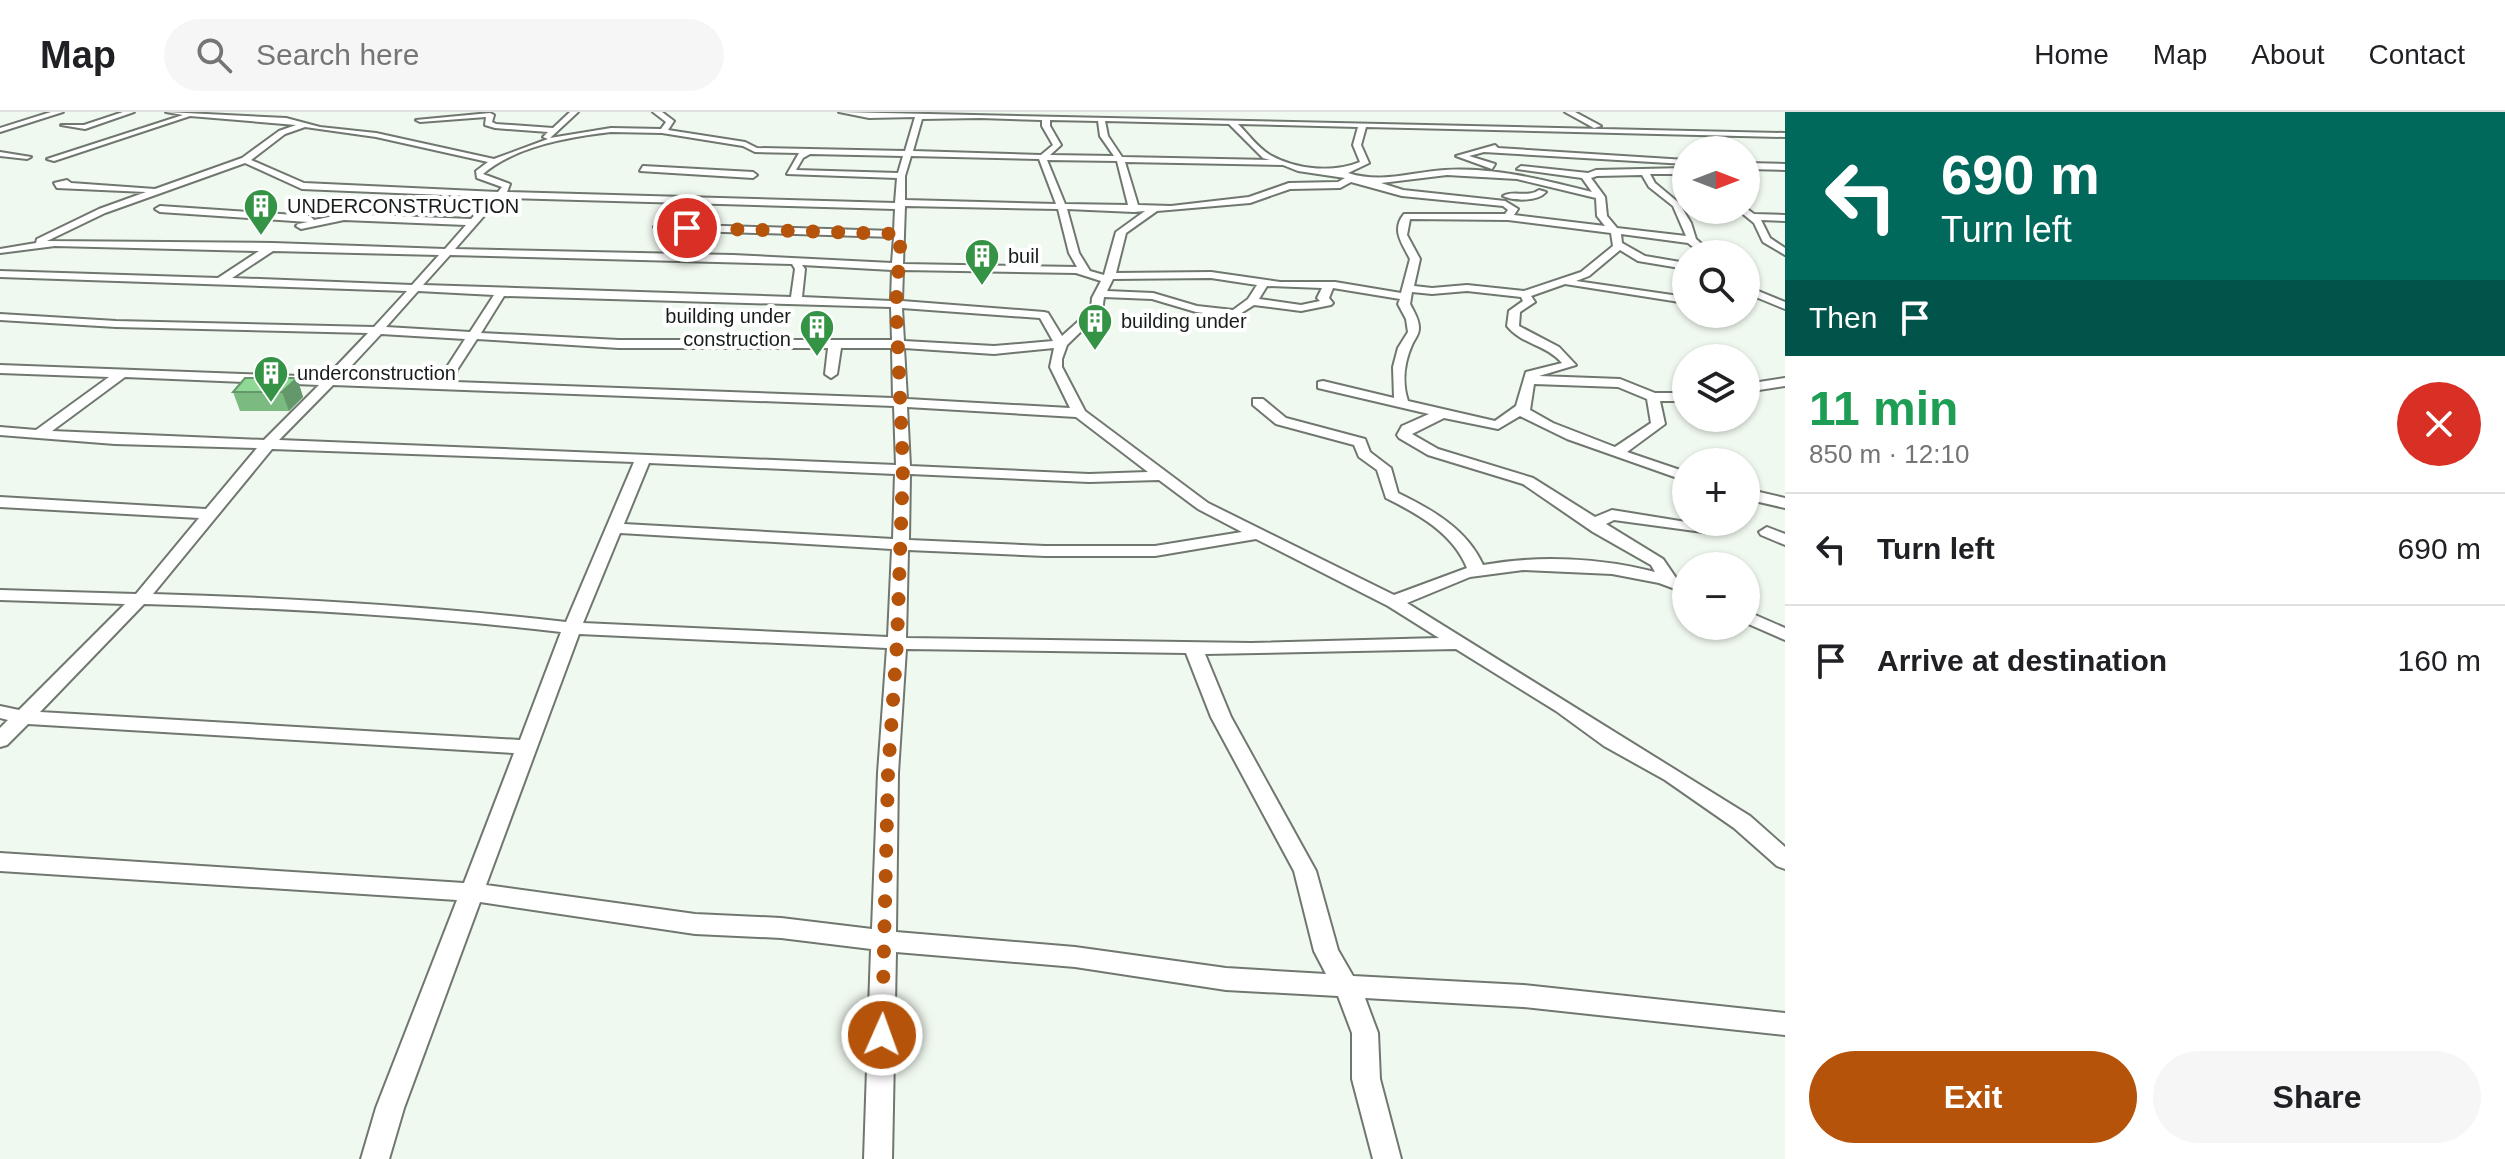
<!DOCTYPE html>
<meta charset="utf-8">
<style>
:root{--surface:#fff;--page:#f6f6f6;--text:#202124;--muted:#757577;--line:#e0e0e0;--accent:#b45309}
body{margin:0;font-family:Helvetica,sans-serif;background:var(--page);color:var(--text);height:100vh;display:flex;flex-direction:column;font-size:30px;white-space:nowrap}
*{box-sizing:border-box;margin:0}
p{font-size:26px;color:var(--muted)}
.icon{flex:none;width:44px;height:44px;fill:none;stroke:currentColor;stroke-width:2;stroke-linecap:round;stroke-linejoin:round}
.map{position:relative;flex:1;overflow:hidden}
.sheet{display:flex;flex-direction:column;background:var(--surface);width:720px}
.sheet>*{flex:none}
.guide{background:#00695c;color:#fff;overflow:hidden}
.needle{width:52px;rotate:90deg}
.buttons{position:absolute;left:1672px;top:24px;display:grid;gap:16px}
.buttons a{display:grid;place-items:center;width:88px;height:88px;border-radius:50%;background:var(--surface);box-shadow:0 2px 6px #0004;font-size:40px}
.pin{position:absolute;display:grid;place-items:center;width:68px;height:68px;color:#fff;margin:-34px;border:4px solid #fff;border-radius:50%;box-shadow:0 2px 8px #0007}
.me{position:absolute;width:88px;margin:-44px;rotate:2deg;stroke-linejoin:round;filter:drop-shadow(0 0 6px #0008)}
.turn{display:flex;align-items:center;gap:28px;height:168px;padding:0 24px;font-size:36px}
.turn .icon{width:104px;height:104px;stroke-width:2.5}
.turn b{display:block;font-size:56px;line-height:68px}
.then{display:flex;align-items:center;height:76px;padding:0 24px;background:#0003;gap:16px;font-size:30px}
.round{display:grid;place-items:center;flex:none;width:84px;height:84px;border-radius:42px;background:var(--page)}
.head{display:flex;align-items:center;justify-content:space-between;height:136px;padding:0 24px}
h1{font-size:48px;font-weight:600;line-height:60px;color:#1e9e55}
.cta{display:flex;gap:16px;margin-top:auto;padding:16px 24px}
.cta a{flex:1;height:92px;border-radius:48px;background:var(--accent);color:#fff;font-size:32px;font-weight:600;line-height:92px;text-align:center}
.cta a+a{background:var(--page);color:var(--text)}
ul{padding:0;list-style:none}
li{display:flex;align-items:center;gap:24px;height:112px;padding:0 24px;border-top:2px solid var(--line)}
li div{flex:1}
li b{display:block;font-size:30px}
li em{font-style:normal}
header{display:flex;align-items:center;gap:48px;box-sizing:border-box;height:112px;padding:0 40px;background:var(--surface);border-bottom:2px solid var(--line)}
header strong{font-size:38px}
nav{display:flex;gap:44px;margin-inline-start:auto;font-size:28px}
.search{width:560px;height:72px;background:var(--page);display:flex;align-items:center;gap:20px;box-sizing:border-box;padding:0 28px;border-radius:44px;color:var(--muted);font-size:30px}
main{display:flex;flex:1;min-height:0}
.map>svg:first-child{display:block}
.lines{fill:none;stroke-linecap:round;stroke-linejoin:round}
.minor-casing{stroke:#6f776f;stroke-width:4}
.minor{fill:#fff;fill-rule:evenodd}
.wall{fill:#7bba81}
.shaded-wall{fill:#649769}
.building{fill:#8fd896;stroke:#649769;stroke-width:2}
.route{stroke:#b45309;stroke-width:14;stroke-dasharray:0 25.2}
.labels{text-anchor:middle;dominant-baseline:central;stroke-width:8;stroke-linejoin:round;paint-order:stroke}
.far-poi-label{font-size:20px;fill:#191d1a;stroke:#fff;text-anchor:start}
</style>
<header>
<strong>Map</strong>
<div class="search"><svg class="icon" aria-label="search" viewBox="0 0 24 24"><circle cx="10" cy="10" r="6"/><path d="M15 15l6 6"/></svg>Search here</div>
<nav><a>Home</a><a>Map</a><a>About</a><a>Contact</a></nav>
</header>
<main>
<div class="map">
<svg width="1785" height="1047" viewBox="0 0 1785 1047">
<rect width="100%" height="100%" fill="#f0f9f0"/>
<g class="lines">
<g class="minor-casing">
<path id="minor" d="M51 0H63L0 20V16Z
M123 0H134L85 17 61 13H84Z
M166 0 286 6 320 15 376 21 494 47 548 27 543 25 548 20 495 16 485 13 486 5 420 10 416 8 490 1 494 3 492 10 496 12 553 16 570 0H578L550 26 611 16 661 17 666 10 653 0H662L674 9 668 18 745 30 757 36 905 39 915 5 869 6 839 0 1785 21V25L1366 15 1361 33 1369 51 1348 61C1382 72 1411 60 1445 58 1495 55 1544 68 1592 80L1582 66 1517 57 1521 54 1588 61 1596 58 1686 56V62H1650L1655 71 1679 91 1691 111 1696 127 1713 142H1702L1688 131 1621 122 1622 131 1645 144 1686 151V157L1638 149 1620 138 1589 164 1576 169 1686 185V191L1565 172 1531 184 1535 190 1520 200 1519 214 1559 235 1576 253 1539 264 1620 267 1655 281H1686V289H1660L1665 312 1627 340 1686 360V369L1567 327 1520 304 1498 317 1444 306 1412 322 1438 337 1533 366 1595 405 1612 398 1686 410H1716L1718 416 1710 421 1614 408 1606 412 1663 447 1676 466 1686 470V481L1659 471 1612 462 1523 458 1470 465 1407 491 1750 704 1785 735V757L1777 754 1734 716 1665 668 1604 634 1556 599 1456 537 1205 542 1231 605 1316 759 1338 838 1353 864 1523 873 1785 901V923L1523 895 1365 886 1378 921 1380 967 1401 1047H1373L1352 967V921L1338 884 1226 878 1075 855 896 840 892 1047H864L871 837 781 826 695 822 480 790 404 996 389 1047H361L376 996 457 788 0 759V741L464 771 514 641 28 612 7 633 0 635V616L8 608 0 606V594L19 598 125 492 0 488V478L136 482 199 406 0 395V385L206 397 257 336 115 332 0 323V315L36 318 109 265 0 261V253L326 265 368 221 116 215 0 208V202L116 209 374 215 407 179 0 165V159L218 166 259 139 55 134 0 141V137L36 131 37 127 99 97 146 80 57 76 54 71 67 68 71 71 155 77 242 46 279 19 296 13 190 4 54 49 47 47 183 3ZM980 6 1042 8V14L1053 33 1041 43 913 39 922 7ZM1050 8 1098 9 1100 24 1114 44 1050 43 1061 33 1050 14ZM1105 9 1229 12 1263 46 1270 48 1122 45 1108 24ZM1238 12 1358 15 1353 33 1360 50C1333 61 1297 58 1270 43 1258 36 1248 22 1238 12ZM305 15 376 25 488 50 476 59 477 66 502 75 498 80 304 71 251 48 285 22ZM611 20 662 21 743 34 755 40 799 41 787 62 897 66 895 91 507 80 510 72 483 62C516 34 568 25 611 20ZM810 42 903 44 898 61 796 58 803 46ZM911 44 1039 47 1056 92 905 88V64ZM1047 48 1117 49 1128 93 1065 92ZM1125 50 1283 53 1298 59 1345 66 1338 70 1289 71 1249 85 1171 94 1138 93ZM245 51 302 77 491 85 471 107 344 102 314 108 310 104 160 94 155 97 160 100 308 110 298 112 296 114 301 117 344 108 466 113 445 137 273 131 47 129 105 101ZM1447 63 1517 67 1596 86 1597 104 1605 114 1514 103 1518 97 1505 89 1403 78 1381 71ZM1642 63 1649 75 1673 94 1686 124 1617 116 1607 104 1605 85 1591 66 1597 64ZM1351 70 1402 84 1503 94 1508 98 1505 102H1404C1391 118 1402 131 1410 147L1401 181 1335 170H1280L1211 160 1116 161 1126 121 1157 99 1250 91 1290 77 1340 76ZM507 86 895 97 894 119 659 112 654 115 659 118 894 125 892 151 733 143 455 137 498 88ZM905 94 1058 97 1069 141 1077 155 903 152ZM1067 97 1134 100 1145 99 1116 120 1104 163 1090 159 1079 141ZM1410 107 1508 108 1611 121 1613 134 1581 160 1524 179 1467 173 1432 176 1414 174 1420 147 1407 123ZM273 139 439 143 412 173 232 166ZM450 143 792 152 795 157 791 185 423 173ZM802 153 892 158 891 189 802 185 805 157ZM903 158 1076 161 1101 169 1092 186 1091 198 1062 224 1048 201 1044 200 902 189ZM1211 166 1257 173 1248 187 1233 198 1197 194 1153 181 1107 179 1113 167ZM1267 174 1322 176 1317 186 1320 189 1301 193 1259 187ZM1333 176 1400 187 1398 192 1406 207 1408 220 1398 236 1393 255 1394 286 1323 269 1318 270V276L1429 302 1402 314 1397 323 1399 326 1428 343 1523 372 1593 420 1651 453 1655 460C1600 446 1539 443 1483 453 1467 417 1431 397 1398 381L1391 356 1370 340 1365 327 1286 306 1263 287H1253V293L1276 312 1354 333 1359 345 1377 358 1386 386C1418 402 1453 421 1467 456L1394 483 1208 391 1085 299 1062 255V247L1067 233 1102 199 1104 185 1152 187 1196 200 1235 205 1254 193 1301 199 1331 193 1333 191 1329 186ZM418 179 494 183 470 220 386 215ZM1467 179 1521 185 1523 189 1509 199 1507 214C1521 232 1547 233 1562 251L1526 260 1516 294 1495 309 1408 289C1402 271 1404 251 1412 233 1415 226 1419 223 1419 216 1419 207 1414 200 1410 192L1412 180 1432 182ZM504 184 891 195 892 228H619L481 221ZM902 196 1040 206 1053 229 994 234 904 229ZM381 222 465 227 445 258 442 269 340 266ZM477 227 619 236H828L825 262 831 266 837 262 841 236H892L893 286 455 270 457 258ZM904 236 994 242 1054 236 1050 255 1070 296 907 287ZM125 265 319 273 264 328 52 319ZM1534 272 1618 275 1647 287 1651 311 1615 335 1553 311 1530 298ZM333 273 894 294 896 353 279 328ZM907 295 1076 305 1148 360 1089 362 910 354ZM272 337 634 350 566 510C428 494 291 486 153 482ZM649 351 895 362 893 427 624 412ZM910 362 1089 370 1159 368 1198 397 1242 420 1155 434H1045L909 428ZM620 421 892 437 888 525 583 511ZM1256 427 1388 494 1439 526 1251 531 906 526 908 438 1045 444H1155ZM144 492C284 496 423 504 561 520L520 628 40 600ZM579 522 887 536 878 661 872 817 781 806 695 802 486 773ZM906 537 1186 541 1211 605 1294 759 1314 839 1326 862 1226 856 1075 835 896 820 898 661Z
M1565 0H1575L1601 14 1594 16Z
M1495 33 1498 36 1686 48V52L1484 40 1469 44 1495 52 1492 57 1456 44Z
M0 40 31 45 27 47 0 44Z
M1746 51 1785 52V58L1746 57Z
M643 54 753 60 757 63 753 66 640 59Z
M1539 78 1546 80C1537 90 1514 89 1503 84 1513 78 1528 86 1539 78Z
M1746 96 1754 102 1785 103V109L1761 108 1770 126 1785 136V143L1763 130 1754 111 1738 98Z
M1746 174 1785 190V197L1746 181Z
M1785 266V274L1746 280V272Z
M1746 377 1785 386V396L1746 387Z
M1767 415 1785 422V433L1761 423 1759 420Z
M1746 499 1785 516V528L1746 511Z"/>
</g>
<use href="#minor" class="minor"/>
</g>
<path class="wall" d="M297 266 303 285 289 299H240L233 280Z"/>
<path class="shaded-wall" d="M297 266 303 285 289 299 282 280Z"/>
<path class="building" d="M245 266H297L282 280H233Z"/>
<g class="lines">
<path class="route" d="M687 116 901 122 896 191 903 356 897 531 888 661 882 923"/>
</g>
<defs>
<g id="building-pin" transform="scale(1.8)"><path d="M0 17L-7.5 6A9.5 9.5 0 1 1 7.5 6Z" fill="#359345" stroke="#fff"/><path d="M-4-6H4V6H1V3H-1V6H-4ZM-2.5-4.3h1.7v1.8h-1.7ZM.8-4.3h1.7v1.8H.8ZM-2.5-1h1.7V.8h-1.7ZM.8-1h1.7V.8H.8Z" fill="#fff"/></g>
</defs>
<g fill-rule="evenodd">
<use href="#building-pin" x="261" y="94"/>
<use href="#building-pin" x="982" y="144"/>
<use href="#building-pin" x="1095" y="209"/>
<use href="#building-pin" x="817" y="215"/>
<use href="#building-pin" x="271" y="261"/>
</g>
<g class="labels">
<g class="far-poi-label">
<text x="287" y="94">UNDERCONSTRUCTION</text>
<text x="1008" y="144">buil</text>
<text x="791" y="204" text-anchor="end">building under<tspan x="791" dy="23">construction</tspan></text>
<text x="1121" y="209">building under</text>
<text x="297" y="261">underconstruction</text>
</g>
</g>
</svg>
<div class="buttons">
<a><svg class="needle" viewBox="-14 -14 28 28"><path d="M0-13l5 13h-10z" fill="#e53935"/><path d="M0 13l5-13h-10z" fill="#757577"/></svg></a>
<a><svg class="icon" aria-label="search" viewBox="0 0 24 24"><circle cx="10" cy="10" r="6"/><path d="M15 15l6 6"/></svg></a>
<a><svg class="icon" aria-label="layers" viewBox="0 0 24 24"><path d="M12 4l9 5-9 5-9-5zM3 14l9 5 9-5"/></svg></a>
<a>+</a>
<a>−</a>
</div>
<div class="pin" style="left:687px;top:116px;background:#d93025"><svg class="icon" aria-label="arrive" viewBox="0 0 24 24"><path d="M6 21V4h12l-3 4 3 4H6"/></svg></div>
<svg class="me" style="left:882px;top:923px" viewBox="-20 -20 40 40"><circle r="17" fill="#b45309" stroke="#fff" stroke-width="3"/><path d="M0-11L8 9 0 5-8 9z" fill="#fff"/></svg>
</div>
<section class="sheet">
<div class="guide">
<div class="turn"><svg class="icon" aria-label="left" viewBox="0 0 24 24"><path d="M17 20v-9H6M10 6l-5 5 5 5"/></svg><div><b>690 m</b>Turn left</div></div>
<div class="then">Then<svg class="icon" aria-label="arrive" viewBox="0 0 24 24"><path d="M6 21V4h12l-3 4 3 4H6"/></svg></div>
</div>
<div class="head"><div><h1>11 min</h1><p>850 m · 12:10</p></div><a class="round" style="background:#d93025;color:#fff"><svg class="icon" aria-label="close" viewBox="0 0 24 24"><path d="M6 6l12 12M18 6L6 18"/></svg></a></div>
<ul>
<li><svg class="icon" aria-label="left" viewBox="0 0 24 24"><path d="M17 20v-9H6M10 6l-5 5 5 5"/></svg><div><b>Turn left</b></div><em>690 m</em></li>
<li><svg class="icon" aria-label="arrive" viewBox="0 0 24 24"><path d="M6 21V4h12l-3 4 3 4H6"/></svg><div><b>Arrive at destination</b></div><em>160 m</em></li>
</ul>
<div class="cta"><a>Exit</a><a>Share</a></div>
</section>
</main>
